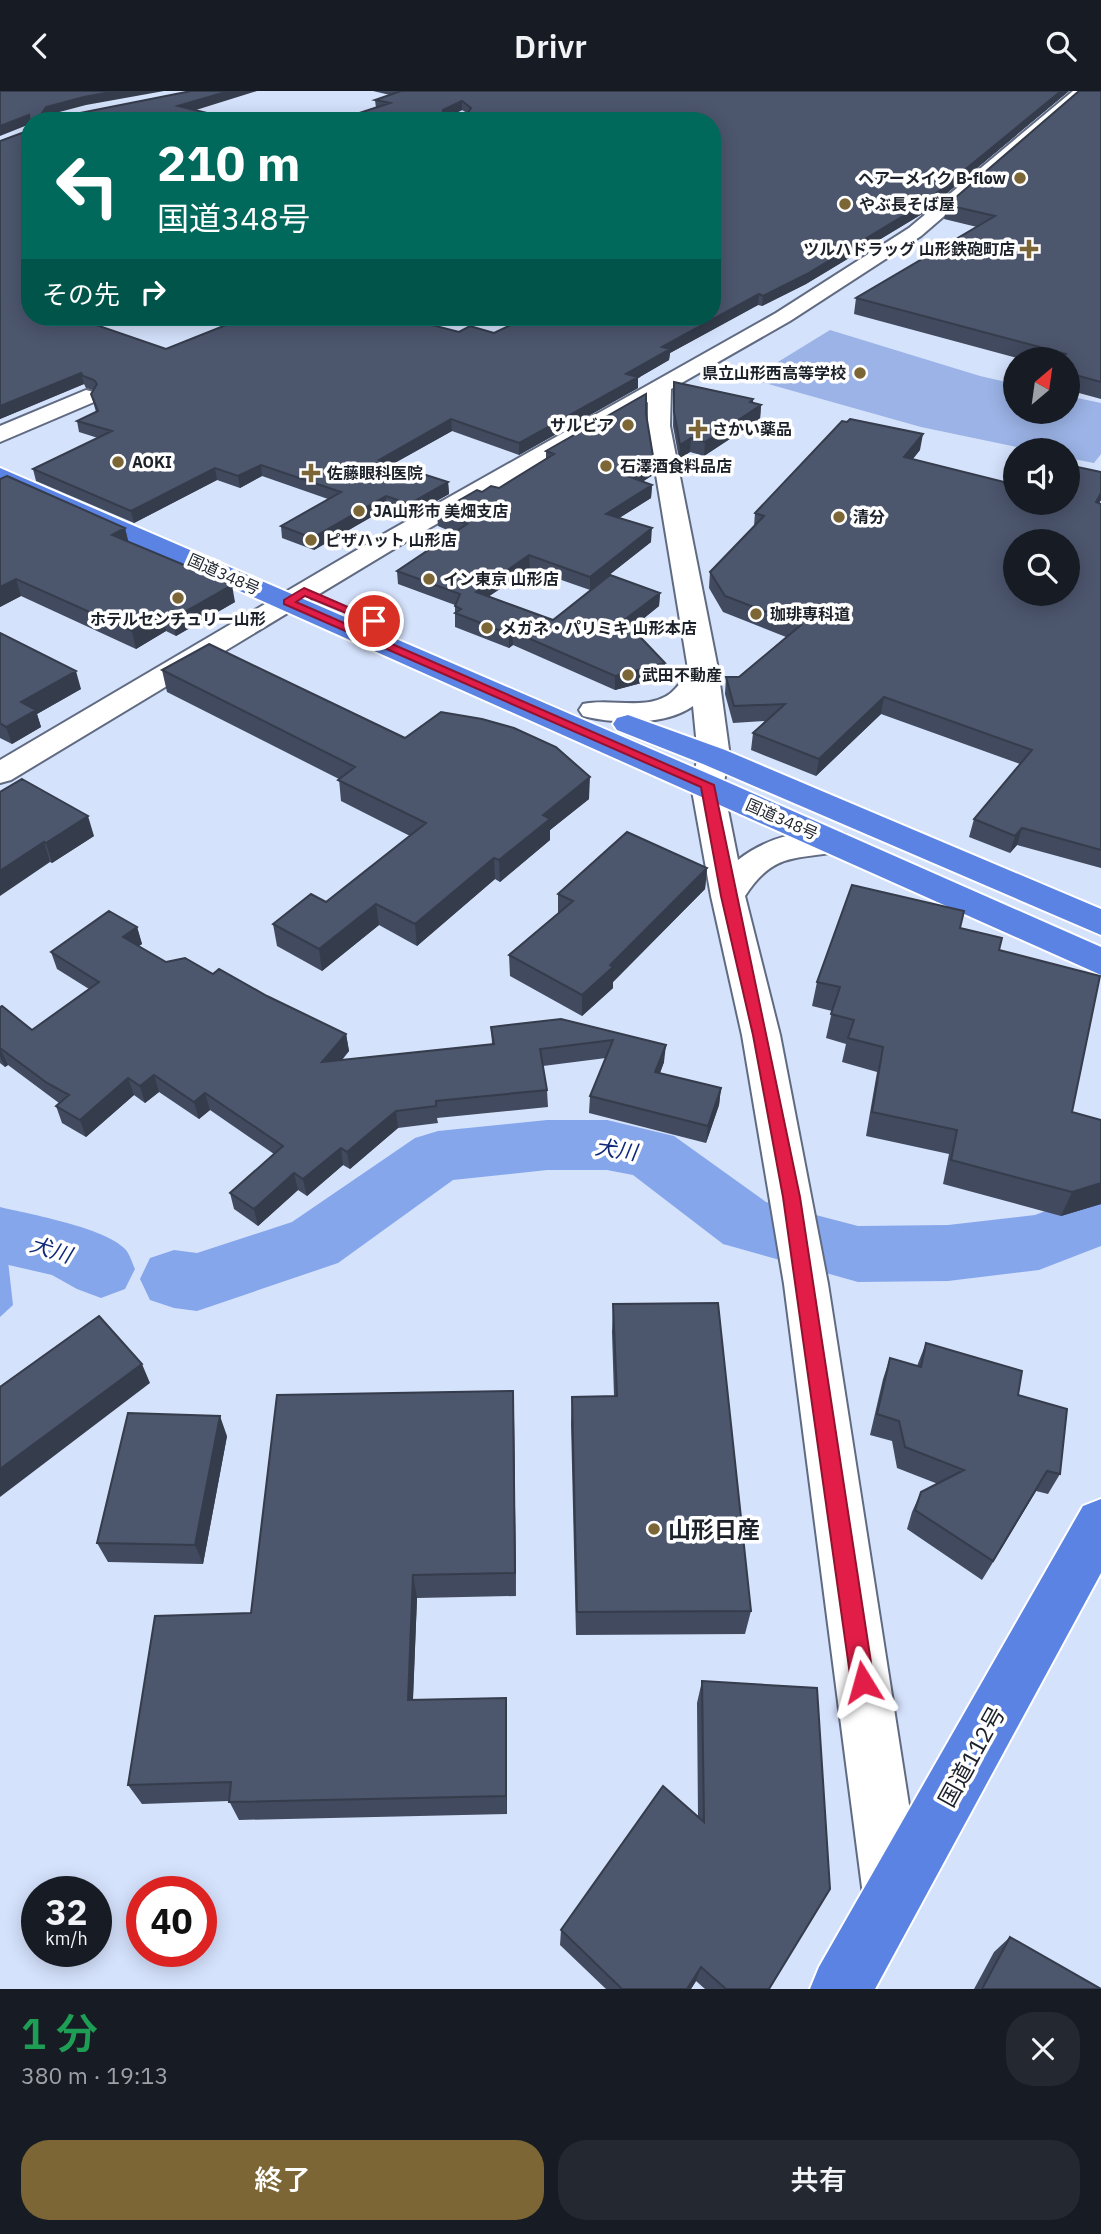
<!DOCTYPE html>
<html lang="ja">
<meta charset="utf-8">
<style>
:root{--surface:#171b24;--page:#242831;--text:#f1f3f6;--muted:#9ea1a6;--accent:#7c6635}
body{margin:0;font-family:"IBM Plex Sans","Noto Sans JP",sans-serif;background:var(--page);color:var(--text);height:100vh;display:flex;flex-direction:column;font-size:26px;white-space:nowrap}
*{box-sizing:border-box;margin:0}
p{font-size:23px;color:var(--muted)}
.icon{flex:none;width:38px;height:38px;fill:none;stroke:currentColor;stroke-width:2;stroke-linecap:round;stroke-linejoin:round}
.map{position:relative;height:1898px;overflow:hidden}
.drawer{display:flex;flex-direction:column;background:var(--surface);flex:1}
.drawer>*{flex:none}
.top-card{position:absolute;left:21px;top:21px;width:700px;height:214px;border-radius:28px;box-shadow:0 4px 18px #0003;background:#00695c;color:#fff;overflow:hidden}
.needle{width:46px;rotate:29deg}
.tools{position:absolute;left:1003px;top:256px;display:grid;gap:14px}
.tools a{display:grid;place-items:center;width:77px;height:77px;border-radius:50%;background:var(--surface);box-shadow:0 4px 18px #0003;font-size:35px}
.speed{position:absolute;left:21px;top:1785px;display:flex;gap:14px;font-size:35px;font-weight:700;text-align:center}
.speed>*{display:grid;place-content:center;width:91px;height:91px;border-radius:50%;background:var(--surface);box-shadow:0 4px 18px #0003;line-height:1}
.speed small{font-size:18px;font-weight:400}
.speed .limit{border:10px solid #d22;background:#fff;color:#111}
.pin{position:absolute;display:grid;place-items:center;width:60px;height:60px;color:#fff;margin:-30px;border:4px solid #fff;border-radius:50%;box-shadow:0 2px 7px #0007}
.me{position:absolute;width:77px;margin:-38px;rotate:352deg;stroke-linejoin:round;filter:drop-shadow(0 0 5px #0008)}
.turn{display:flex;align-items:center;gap:24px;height:147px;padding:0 21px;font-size:32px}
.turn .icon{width:91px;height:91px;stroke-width:2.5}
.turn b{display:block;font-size:49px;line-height:60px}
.then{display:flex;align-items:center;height:66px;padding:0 21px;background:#0003;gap:14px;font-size:26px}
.round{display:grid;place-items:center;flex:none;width:74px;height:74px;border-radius:28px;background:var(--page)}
.summary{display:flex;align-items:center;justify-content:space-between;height:119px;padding:0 21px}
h1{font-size:42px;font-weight:600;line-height:52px;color:#1e9e55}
.cta{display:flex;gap:14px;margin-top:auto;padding:14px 21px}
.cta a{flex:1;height:80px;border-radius:28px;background:var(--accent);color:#fff;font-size:28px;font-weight:600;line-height:80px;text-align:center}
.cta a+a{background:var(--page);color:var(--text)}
header{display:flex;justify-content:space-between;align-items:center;height:91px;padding:0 21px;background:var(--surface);font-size:32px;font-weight:600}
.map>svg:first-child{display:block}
.green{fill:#9bb3e6}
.water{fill:#86a6ec}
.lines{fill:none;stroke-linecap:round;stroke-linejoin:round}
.river{fill:#86a6ec;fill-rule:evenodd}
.minor-casing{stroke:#606b82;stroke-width:4}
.highway-casing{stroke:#fff;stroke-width:4}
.minor{fill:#fff;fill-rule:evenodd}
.highway{fill:#5a83e3;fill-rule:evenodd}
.wall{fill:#414a5e;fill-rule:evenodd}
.shaded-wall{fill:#353c4c}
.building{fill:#4c566d;stroke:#353c4c;stroke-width:2;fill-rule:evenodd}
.route{fill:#e11d48;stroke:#92132f;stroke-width:2}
.poi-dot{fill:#7c6635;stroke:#fff;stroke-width:2.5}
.labels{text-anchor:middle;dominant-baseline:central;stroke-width:7;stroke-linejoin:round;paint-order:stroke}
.far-poi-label{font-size:16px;font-weight:bold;fill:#1c212a;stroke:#fff;text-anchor:start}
.far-street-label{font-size:16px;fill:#1c212a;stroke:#fff}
.water-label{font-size:21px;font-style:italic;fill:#102a79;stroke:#fff}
.near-poi-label{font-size:23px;font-weight:bold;fill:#1c212a;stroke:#fff;text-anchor:start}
.near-street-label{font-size:23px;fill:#1c212a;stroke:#fff}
</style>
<header><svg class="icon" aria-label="back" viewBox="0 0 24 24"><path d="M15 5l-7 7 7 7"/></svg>Drivr<svg class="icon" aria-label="search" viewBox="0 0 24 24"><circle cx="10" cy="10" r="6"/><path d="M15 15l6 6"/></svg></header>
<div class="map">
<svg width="1101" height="1898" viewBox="0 0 1101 1898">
<rect width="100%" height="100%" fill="#d5e2fc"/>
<path class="green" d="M830 239 980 285 1015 293V320H1068V305L1101 312V363L1094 372 1068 367V359H1031L921 336 750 288Z"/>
<path class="water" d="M0 1169 8 1170 13 1214 0 1226Z"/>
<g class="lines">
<path class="river" d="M547 1029H607L674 1045 766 1111 858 1135 948 1134 1035 1124 1101 1099V1155L1039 1179 948 1190 858 1191 723 1153 633 1084 607 1079H547L453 1089 338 1172 197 1220 174 1217 150 1209 140 1188 150 1167 174 1159 197 1162 292 1131 415 1047 438 1040Z
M0 1116C29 1123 106 1137 125 1158 130 1163 132 1172 135 1178L125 1198 101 1207 77 1198 52 1184 0 1172Z"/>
<g class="minor-casing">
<path id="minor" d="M1073 0H1089L921 145 790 230 671 298 670 335 718 578 730 666 723 694 738 769C765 747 811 734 845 743L850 751 845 759C800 770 775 758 745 805L780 944 828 1193 923 1804 914 1825 893 1834 872 1825 863 1804 784 1193 742 944 711 805 691 694 698 666 693 615C665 635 615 633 583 625L579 619 583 613C612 606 654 623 676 597 681 592 685 584 688 578L648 335V311L407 450 11 689 0 692V669L389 440 776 222 909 137Z
M86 299 94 301 97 306 94 311 0 351V335Z"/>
</g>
<g class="highway-casing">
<path id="highway" d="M0 377 718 687 1101 856V884L0 393Z
M628 624 725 659 1101 818V844L703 673 617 639 613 633 617 627Z
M1101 1408V1482L875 1898H810L819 1876 1083 1415Z"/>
</g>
<use href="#minor" class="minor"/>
<use href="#highway" class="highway"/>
</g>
<path class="wall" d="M373 0H1069L922 123 806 193 762 215 758 214 670 262 669 269 638 287V297L519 364 452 340 393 373 448 391 449 403 410 425 387 417 314 459 282 447 281 435 328 408 262 385 240 397 217 389 134 432 36 390 33 378 98 347 79 341 77 330 96 321 91 303 93 299 86 297 84 293 0 328V50L30 226H100L87 231 166 258 243 227 240 226H401L459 241 494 242 567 228 712 226V30H335L376 17 375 9 390 4ZM462 19 467 22 454 23Z
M1101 0V308L1068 299V268H1021L854 223 856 207 977 136 944 128 947 114Z
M674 291 753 308V312L761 314 760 328 704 365 690 361 679 368 673 335Z
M646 323 654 371 653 384 643 390 652 394 651 407 619 427 651 451 590 499 530 478 489 505 553 529 660 502 659 515 632 537 665 572 664 586 615 599 513 554 509 557 455 536V514L398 493 397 480 454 442 438 435 437 422 482 401 499 397 546 368V360Z
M920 359 913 368 1008 392 1101 409 1099 412 1101 413V777L1017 754 1010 762 969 746 974 728 1020 673 881 623 816 685 751 659 753 642 765 630 733 632 725 603 726 586H739L786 546 723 521 709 497 710 481 754 435 755 422Z
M0 388 125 437 128 451 235 511 176 545 166 540 136 558 21 505 0 516Z
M0 542 81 598 37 623 41 636 12 653 0 647Z
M162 579 405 647 589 708 550 739V749L500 791 495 788 417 855 379 834 322 880 277 855 273 833 326 811 410 745 341 710 339 688 167 601Z
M0 701 94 745 52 772 50 771Z
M707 777 705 798 613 891V897L582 925 510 885 509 864 558 823V803Z
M137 836 142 853 138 855 166 871 213 883 267 905 346 943 349 960 342 969 492 953 491 936 561 928 664 971 660 982 721 997 719 1014 706 1052 589 1022 590 1005 606 967 543 975 547 999 548 1016 437 1027 438 1032 398 1037 350 1078 343 1074 307 1105 298 1099 258 1135 234 1118 230 1102 274 1063 210 1019 199 1028 159 1001 145 1012 134 1004 86 1046 62 1032 56 1015 59 1012 8 974 5 976 0 972V916L32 939 89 898 57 878 51 861Z
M960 837 999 859 1072 1021 1101 1113 1061 1125 943 1093 949 1063 866 1045 877 981 842 971 846 953 826 947 832 920 812 915 817 891Z
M613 1213 751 1520 745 1543 576 1544 571 1333 572 1306 614 1305 612 1241Z
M926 1252 1018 1304 1060 1383 1048 1403 1036 1400 982 1489 907 1438 912 1421 921 1401 938 1393 897 1377 892 1350 870 1344 883 1288 890 1267 917 1275Z
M514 1326 516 1505 417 1507 413 1609 507 1628V1723L239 1729 229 1710 142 1713 128 1694 251 1522Z
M227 1345 203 1473 108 1471 97 1452Z
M702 1590 769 1898H705L696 1890 691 1898H606L560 1854 561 1839 698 1726 697 1612Z
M1010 1846 1101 1898H974L994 1861Z"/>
<path class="shaded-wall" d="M116 0H164L86 14 48 24 42 22 46 16 84 6Z
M229 0H257L180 24 178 15Z
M1061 0H1069L922 123 806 193 762 215 763 205Z
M462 10V19L444 28 443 30V19Z
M29 24 30 33 0 45V35Z
M759 203 758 214 670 262 669 269 638 287V297L519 364V352L662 256Z
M71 226H100L74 236Z
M81 282 84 293 0 328V315Z
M753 308 752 320 761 314 760 328 704 365 705 351Z
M451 328 452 340 380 380 379 369Z
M923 343 920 359 901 381 904 366Z
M691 347 690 361 679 368 680 354Z
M654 371 653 384 630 399V386Z
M261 374 262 385 240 397 238 385Z
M215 377 217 389 134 432 131 420Z
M448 391 449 403 410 425 409 413Z
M652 394 651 407 605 436 606 423Z
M1101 402V409L1091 427 1096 411Z
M386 405 387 417 314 459 312 447Z
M125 437 129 453 112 444Z
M652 437 651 451 590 499V486Z
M529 464 530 478 476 514V501Z
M16 488 21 505 0 516V496Z
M232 494 235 511 176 545 172 528Z
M660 502 659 515 624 543V529Z
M162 523 166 540 136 558 132 540Z
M512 540 513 554 509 557V543Z
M665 572 664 586 615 599V585Z
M76 580 81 598 37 623 41 636 12 653 6 636 21 611Z
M884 606 881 623 816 685 819 668Z
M590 686 589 708 550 739V749L500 791 499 769 543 724Z
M88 725 94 745 52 772 46 752Z
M1022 737 1017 754 1010 762 1015 745Z
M44 751 50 771 0 805V780Z
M494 767 495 788 417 855 415 833Z
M707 777 705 798 613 891V897L582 925V904L610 874Z
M376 813 379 834 322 880 319 858Z
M137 836 142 853 128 863 123 846Z
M346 943 349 960 325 988 322 971Z
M666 954 664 971 654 998 655 981Z
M0 957 8 974 5 976 0 965Z
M154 984 159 1001 145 1012 140 995Z
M128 987 134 1004 86 1046 80 1029Z
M721 997 719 1014 706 1052 708 1035Z
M205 1002 210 1019 199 1028 194 1011Z
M396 1020 398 1037 350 1078 347 1061Z
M341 1057 343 1074 307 1105 303 1088Z
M294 1082 298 1099 258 1135 254 1118Z
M1101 1092V1113L1061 1125 1072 1101Z
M142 1273 150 1292 0 1406V1378Z
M513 1300 514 1326 516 1505 515 1482Z
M220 1325 227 1345 203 1473 195 1454Z
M1047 1380 1036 1400 982 1489 993 1470Z
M413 1484 417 1507 412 1630 408 1609Z
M506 1607 507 1628V1723L506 1705Z
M701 1876 696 1890 691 1898H687Z"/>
<path class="building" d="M0 0H116L84 6 46 16 42 22 70 24 191 0H229L178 15 240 30H30V31L29 24 0 35Z
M401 0H1061L923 113 807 183 763 205 759 203 662 256 670 258 626 283 638 286 519 352 451 328 379 369 448 391 409 413 386 405 312 447 281 435 341 401 261 374 238 385 215 377 131 420 33 378 112 340 77 330 98 320 91 303 97 293 94 289 83 285 81 282 0 315V50L30 39V226H73L166 258 246 226H401L459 241 470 235 494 242 528 226H560L567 228 572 226H712V30H335L390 12 375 9ZM462 10 471 17 468 22 443 23V19Z
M1079 0H1101V291L1068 282V268H1060L1066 263 856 207 995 125 947 114Z
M674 291 753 308 750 311 761 314 705 351 691 347 680 354 674 321Z
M646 303V323L654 371 630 386 652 394 606 423 652 437 590 486 529 464 476 501 553 529 610 484 660 502 624 529 665 572 615 585 512 540 509 543 455 522 461 518 455 515 460 503 397 480 467 433 437 422 477 399 482 401 491 395 499 397 554 363 546 360Z
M850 328 923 343 904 366 1008 392 1015 381V411H1068V374L1101 381V402L1096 411 1101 413V759L1022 737 1015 745 974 728 1032 659 884 606 819 668 753 642 785 613 734 615 726 586H739L801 534 725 505 710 481 764 425 755 422 842 330 847 331ZM1015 450H1068V502H1015Z
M7 385 125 437 112 444 232 494 172 528 162 523 132 540 16 488 0 496V388Z
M0 542 76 580 21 611 36 619 6 636 0 632Z
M209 553 405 647 441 621 482 628 514 637 556 656 590 686 543 724 550 728 499 769 494 767 415 833 376 813 319 858 273 833 311 803 326 811 426 732 338 689 355 676 162 579Z
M22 688 88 725 46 752 44 751 0 780V701Z
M627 741 707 777 610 874 613 876 582 904 509 864 573 810 558 803Z
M852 794 964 820 960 837 1002 847 999 859 1100 885 1072 1021 1101 1029V1092L1072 1101 951 1069 957 1039 872 1021 883 956 848 947 854 929 831 923 840 896 817 891Z
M109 820 137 836 123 846 166 871 185 867 213 883 219 878 267 905 346 943 322 971 494 953 491 936 561 928 666 954 655 981 721 997 708 1035 590 1005 613 949 540 958 547 999 436 1010V1015L396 1020 347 1061 341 1057 303 1088 294 1082 254 1118 230 1102 283 1055 205 1002 194 1011 154 984 140 995 128 987 80 1029 56 1015 69 1004 47 992 0 957V916L2 915 32 939 99 891 51 861Z
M718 1212 751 1520 577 1521 572 1306 617 1305 613 1213Z
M99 1225 142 1273 0 1378V1296Z
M926 1252 1022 1280 1018 1304 1067 1318 1060 1383 1047 1380 993 1470 915 1419 921 1401 964 1379 905 1356 899 1330 877 1323 890 1267 921 1276Z
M513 1300 515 1482 413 1484 408 1609 506 1607V1705L229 1711 231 1691 128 1694 155 1525 251 1522 277 1304Z
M128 1322 220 1325 195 1454 97 1452Z
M702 1590 817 1597 830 1798 769 1898H726L701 1876 687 1898H622L561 1839 663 1695 704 1731Z
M1010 1846 1101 1898H982Z"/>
<path class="route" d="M304 497 380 530 370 532 305 505 296 511 714 694 800 1106 874 1591 871 1599 863 1603 855 1599 851 1591 783 1106 753 944 721 805 701 696 284 513V509Z"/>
<g class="poi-dot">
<circle cx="1020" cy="87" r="7"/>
<circle cx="845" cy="113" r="7"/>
<path d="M1025.5 147.5h7v7h7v7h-7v7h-7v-7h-7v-7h7z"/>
<circle cx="860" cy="282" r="7"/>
<circle cx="628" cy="334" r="7"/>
<path d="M694.5 327.5h7v7h7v7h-7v7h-7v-7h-7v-7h7z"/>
<circle cx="118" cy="371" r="7"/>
<circle cx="606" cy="375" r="7"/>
<path d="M307.5 371.5h7v7h7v7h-7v7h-7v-7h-7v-7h7z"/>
<circle cx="359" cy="420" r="7"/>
<circle cx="839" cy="426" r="7"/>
<circle cx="311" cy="449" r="7"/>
<circle cx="429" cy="488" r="7"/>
<circle cx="178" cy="507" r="7"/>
<circle cx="756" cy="523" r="7"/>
<circle cx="487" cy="537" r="7"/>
<circle cx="628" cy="584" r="7"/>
<circle cx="654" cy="1438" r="7"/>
</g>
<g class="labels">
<g class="far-poi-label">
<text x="1006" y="87" text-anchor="end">ヘアーメイク B-flow</text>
<text x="859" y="113">やぶ長そば屋</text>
<text x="1015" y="158" text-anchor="end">ツルハドラッグ 山形鉄砲町店</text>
<text x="846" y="282" text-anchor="end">県立山形西高等学校</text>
<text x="614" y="334" text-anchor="end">サルビア</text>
<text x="712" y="338">さかい薬品</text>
<text x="132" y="371">AOKI</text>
<text x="620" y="375">石澤酒食料品店</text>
<text x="327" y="382">佐藤眼科医院</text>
<text x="373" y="420">JA山形市 美畑支店</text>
<text x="853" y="426">清分</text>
<text x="325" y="449">ピザハット 山形店</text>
<text x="443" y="488">イン東京 山形店</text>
<text x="770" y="523">珈琲専科道</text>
<text x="178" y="528" text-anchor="middle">ホテルセンチュリー山形</text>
<text x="501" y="537">メガネ・パリミキ 山形本店</text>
<text x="642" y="584">武田不動産</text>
</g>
<g class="far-street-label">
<text transform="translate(224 483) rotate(24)">国道348号</text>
<text transform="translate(782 728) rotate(24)">国道348号</text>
</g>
<g class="water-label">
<text transform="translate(616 1058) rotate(8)">犬川</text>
<text transform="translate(51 1158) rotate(17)">犬川</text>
</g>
<g class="near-poi-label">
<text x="668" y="1438">山形日産</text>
</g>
<g class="near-street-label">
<text transform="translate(971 1665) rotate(-61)">国道112号</text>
</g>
</g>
</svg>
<div class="tools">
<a><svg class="needle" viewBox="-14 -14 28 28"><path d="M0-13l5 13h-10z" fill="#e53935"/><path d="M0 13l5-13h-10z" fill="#9ea1a6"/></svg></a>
<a><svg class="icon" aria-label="sound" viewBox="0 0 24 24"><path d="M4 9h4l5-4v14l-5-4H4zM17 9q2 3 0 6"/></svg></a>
<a><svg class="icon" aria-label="search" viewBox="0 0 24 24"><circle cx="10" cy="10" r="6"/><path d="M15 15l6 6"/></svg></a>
</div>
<div class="speed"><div>32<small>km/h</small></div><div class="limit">40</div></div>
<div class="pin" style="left:374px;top:530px;background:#d93025"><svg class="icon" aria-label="arrive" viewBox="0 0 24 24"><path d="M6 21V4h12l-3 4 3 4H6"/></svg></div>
<svg class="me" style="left:863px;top:1591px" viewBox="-20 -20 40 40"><path d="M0-17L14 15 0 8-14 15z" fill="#e11d48" stroke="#fff" stroke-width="4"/></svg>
<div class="top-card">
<div class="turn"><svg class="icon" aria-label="left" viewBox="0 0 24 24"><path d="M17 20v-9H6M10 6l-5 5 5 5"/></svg><div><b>210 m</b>国道348号</div></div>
<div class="then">その先<svg class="icon" aria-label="right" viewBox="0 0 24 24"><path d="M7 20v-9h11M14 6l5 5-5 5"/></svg></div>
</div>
</div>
<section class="drawer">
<div class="summary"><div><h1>1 分</h1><p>380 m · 19:13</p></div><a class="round"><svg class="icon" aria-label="close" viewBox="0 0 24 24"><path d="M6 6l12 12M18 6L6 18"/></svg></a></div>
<div class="cta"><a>終了</a><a>共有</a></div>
</section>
